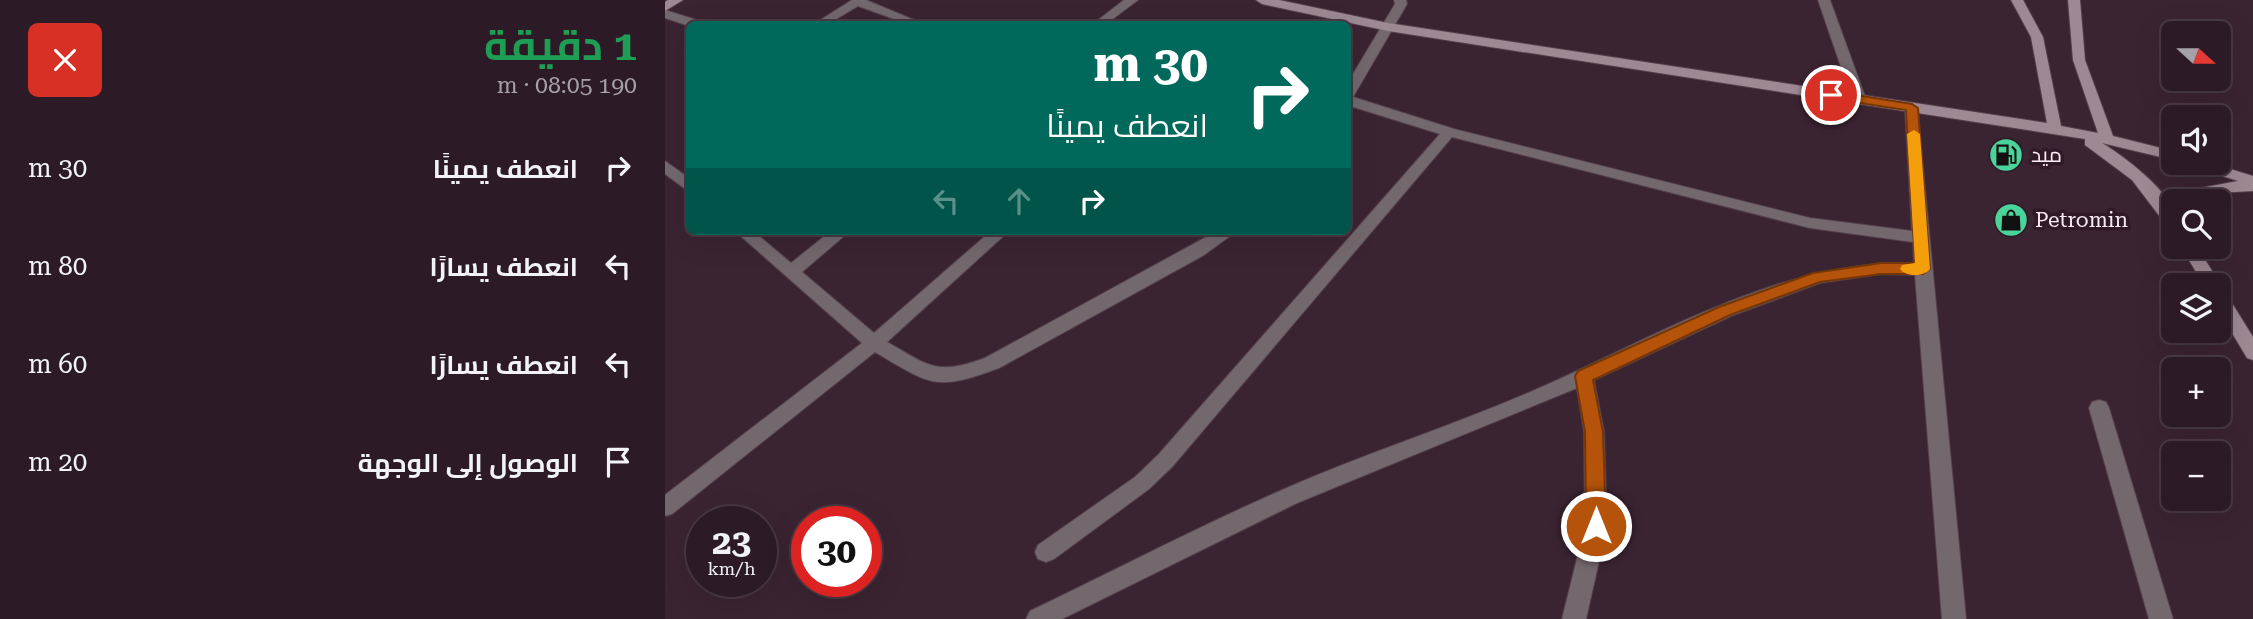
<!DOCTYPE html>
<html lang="ar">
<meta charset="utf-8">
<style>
:root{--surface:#2c1b26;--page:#34242e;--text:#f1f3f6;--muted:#a6a1a7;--line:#483943}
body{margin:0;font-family:"Roboto Serif",Cairo,serif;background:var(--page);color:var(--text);direction:rtl;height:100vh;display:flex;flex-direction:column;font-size:26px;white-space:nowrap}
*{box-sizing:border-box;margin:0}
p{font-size:23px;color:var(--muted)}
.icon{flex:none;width:38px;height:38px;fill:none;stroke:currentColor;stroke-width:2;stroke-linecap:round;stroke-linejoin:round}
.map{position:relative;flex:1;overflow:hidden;direction:ltr}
.panel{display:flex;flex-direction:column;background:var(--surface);width:665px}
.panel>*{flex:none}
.guide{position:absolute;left:21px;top:21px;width:665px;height:214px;border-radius:10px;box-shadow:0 7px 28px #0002,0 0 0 2px var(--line);direction:rtl;background:#00695c;color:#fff;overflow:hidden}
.needle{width:46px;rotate:111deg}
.tools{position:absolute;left:1496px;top:21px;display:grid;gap:14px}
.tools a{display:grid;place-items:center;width:70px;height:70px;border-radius:10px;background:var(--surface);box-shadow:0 7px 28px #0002,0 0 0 2px var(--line);font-size:35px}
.speed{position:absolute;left:21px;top:506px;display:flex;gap:14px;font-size:35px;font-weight:700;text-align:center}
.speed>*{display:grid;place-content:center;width:91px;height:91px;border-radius:50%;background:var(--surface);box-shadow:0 7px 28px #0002,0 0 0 2px var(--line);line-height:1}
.speed small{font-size:18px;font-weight:400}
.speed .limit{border:10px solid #d22;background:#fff;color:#111}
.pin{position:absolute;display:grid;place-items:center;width:60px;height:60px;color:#fff;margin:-30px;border:4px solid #fff;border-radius:50%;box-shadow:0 2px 7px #0007}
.me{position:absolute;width:77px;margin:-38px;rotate:0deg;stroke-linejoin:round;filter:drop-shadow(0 0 5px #0008)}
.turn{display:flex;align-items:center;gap:24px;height:147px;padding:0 28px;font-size:32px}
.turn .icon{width:91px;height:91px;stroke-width:2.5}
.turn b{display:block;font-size:49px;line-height:60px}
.lanes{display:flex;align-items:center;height:66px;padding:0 28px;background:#0003;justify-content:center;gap:35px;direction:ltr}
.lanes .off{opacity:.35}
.round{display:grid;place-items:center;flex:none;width:74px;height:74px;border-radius:10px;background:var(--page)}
.summary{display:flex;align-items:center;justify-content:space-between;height:119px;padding:0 28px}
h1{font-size:42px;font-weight:700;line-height:52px;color:#1e9e55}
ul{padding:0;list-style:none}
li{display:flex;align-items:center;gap:21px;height:98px;padding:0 28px}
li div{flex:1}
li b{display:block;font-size:26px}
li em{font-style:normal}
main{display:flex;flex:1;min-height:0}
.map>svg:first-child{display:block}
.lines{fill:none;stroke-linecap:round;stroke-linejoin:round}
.street-casing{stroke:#56404d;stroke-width:2}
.secondary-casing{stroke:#56404d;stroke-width:2}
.street{fill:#74686f;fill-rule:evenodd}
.secondary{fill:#9d8994;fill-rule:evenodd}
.route{fill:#b45309;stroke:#753606;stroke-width:2}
.slow{fill:#f59e0b}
.labels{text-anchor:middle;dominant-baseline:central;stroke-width:7;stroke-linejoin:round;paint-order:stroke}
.poi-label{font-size:21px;fill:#fbebf4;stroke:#311a28;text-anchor:start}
</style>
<main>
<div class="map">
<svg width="1588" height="619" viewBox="0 0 1588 619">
<rect width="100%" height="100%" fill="#3b2432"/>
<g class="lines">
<g class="street-casing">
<path id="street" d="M187 0H201L259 24H243L193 6 163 24H149Z
M459 0H473L441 24H428Z
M729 0H741L742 4 688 97 789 129 1145 218 1247 231 1240 108 1242 105H1252L1301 619H1277L1250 275 1216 274 1155 283 1066 316 929 380 939 432 942 526 921 619H897L920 526 919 432 912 388 632 503 397 619H361L365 611C449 571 532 527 617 490 698 454 782 428 863 393 987 340 1111 260 1249 263L1248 242 1145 228 787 137 507 467 484 489 389 559 381 562 373 559 370 552 373 545 470 477 493 455 775 134 682 105V84L730 4Z
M1153 0H1165L1201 99 1199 102 1194 103 1187 99Z
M0 10 35 21 37 24 24 26 0 18Z
M0 161 24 178V190L19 188 0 174Z
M70 231H88L126 263 166 231H185L137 272 209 333 326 231H344L222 342C264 366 272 376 320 358L552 231H572L539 255 334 368C270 392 266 385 210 352L7 514 0 516V495L197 343Z
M1434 400 1441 402 1444 408 1508 619H1484L1424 408 1427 402Z"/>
</g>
<g class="secondary-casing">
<path id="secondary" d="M3 0H18L0 11V2Z
M591 0H614L723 23 1382 123 1366 37 1346 0H1358L1378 37 1396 126 1433 133 1408 60 1403 0H1415L1420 60 1448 136 1508 151V160L1437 143C1456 154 1502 189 1508 211 1510 215 1508 223 1508 227L1502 226 1467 180 1420 145V139L723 31 597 4Z
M1524 163H1546L1588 176V191L1552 193 1531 201H1512L1530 189 1573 181 1526 166Z
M1516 247H1532L1556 285 1554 288V285H1539Z
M1554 290 1560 292 1588 337V360L1582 358 1554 311Z"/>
</g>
<use href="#street" class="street"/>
<use href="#secondary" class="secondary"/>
</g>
<path class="route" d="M1166 91 1247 104 1253 108 1265 269 1258 274H1216L1155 282 1065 315 928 380 938 432 941 526 938 532 931 535 924 532 921 526 920 432 910 376 913 371 1054 307 1148 273 1216 263H1250L1241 110 1162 98 1160 95Z"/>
<path class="slow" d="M1249 130 1255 134 1265 269C1259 277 1241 277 1235 269L1237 265 1250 263 1242 134Z"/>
<defs>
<g id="fuel-disc" transform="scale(1.75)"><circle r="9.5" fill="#49d49c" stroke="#311a28"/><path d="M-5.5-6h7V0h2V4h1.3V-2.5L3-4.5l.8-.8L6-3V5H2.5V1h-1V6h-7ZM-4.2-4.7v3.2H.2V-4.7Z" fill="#111"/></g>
<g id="shop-disc" transform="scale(1.75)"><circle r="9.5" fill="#49d49c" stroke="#311a28"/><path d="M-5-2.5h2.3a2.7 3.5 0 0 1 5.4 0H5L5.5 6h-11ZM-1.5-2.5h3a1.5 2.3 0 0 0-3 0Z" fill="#111"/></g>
</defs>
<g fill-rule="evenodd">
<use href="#fuel-disc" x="1341" y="155"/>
<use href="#shop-disc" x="1346" y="220"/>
</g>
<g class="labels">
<g class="poi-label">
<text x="1366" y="155">ميد</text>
<text x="1370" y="220">Petromin</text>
</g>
</g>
</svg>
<div class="tools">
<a><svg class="needle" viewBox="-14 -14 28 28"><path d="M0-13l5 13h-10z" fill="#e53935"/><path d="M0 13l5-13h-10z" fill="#a6a1a7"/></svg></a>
<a><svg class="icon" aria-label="sound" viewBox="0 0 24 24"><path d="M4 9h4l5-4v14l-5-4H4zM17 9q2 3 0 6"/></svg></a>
<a><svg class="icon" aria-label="search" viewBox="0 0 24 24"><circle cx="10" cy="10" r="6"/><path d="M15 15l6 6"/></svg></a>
<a><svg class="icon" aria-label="layers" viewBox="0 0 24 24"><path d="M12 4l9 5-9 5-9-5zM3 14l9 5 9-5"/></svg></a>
<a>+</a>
<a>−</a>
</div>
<div class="speed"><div>23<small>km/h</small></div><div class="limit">30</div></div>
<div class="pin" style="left:1166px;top:95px;background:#d93025"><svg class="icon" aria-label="arrive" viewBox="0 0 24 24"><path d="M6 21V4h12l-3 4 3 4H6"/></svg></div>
<svg class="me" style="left:931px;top:526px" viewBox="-20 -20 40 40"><circle r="17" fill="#b45309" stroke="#fff" stroke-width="3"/><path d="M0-11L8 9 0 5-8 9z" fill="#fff"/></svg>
<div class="guide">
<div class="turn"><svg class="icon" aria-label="right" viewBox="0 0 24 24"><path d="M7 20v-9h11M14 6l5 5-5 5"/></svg><div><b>30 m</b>انعطف يمينًا</div></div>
<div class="lanes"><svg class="icon off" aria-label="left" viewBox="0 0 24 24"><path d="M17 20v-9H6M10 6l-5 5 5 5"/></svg><svg class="icon off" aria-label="ahead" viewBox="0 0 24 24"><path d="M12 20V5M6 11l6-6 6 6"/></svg><svg class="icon" aria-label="right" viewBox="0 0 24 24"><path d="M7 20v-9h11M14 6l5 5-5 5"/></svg></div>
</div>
</div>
<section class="panel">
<div class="summary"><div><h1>1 دقيقة</h1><p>190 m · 08:05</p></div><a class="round" style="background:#d93025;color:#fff"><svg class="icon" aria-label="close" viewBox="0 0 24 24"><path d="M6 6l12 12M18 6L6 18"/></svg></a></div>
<ul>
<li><svg class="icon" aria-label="right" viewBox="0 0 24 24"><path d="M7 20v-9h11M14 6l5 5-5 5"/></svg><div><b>انعطف يمينًا</b></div><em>30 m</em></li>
<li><svg class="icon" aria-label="left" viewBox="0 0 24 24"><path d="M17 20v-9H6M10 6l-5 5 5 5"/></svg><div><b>انعطف يسارًا</b></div><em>80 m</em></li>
<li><svg class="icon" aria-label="left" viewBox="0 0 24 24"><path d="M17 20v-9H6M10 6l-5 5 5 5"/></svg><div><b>انعطف يسارًا</b></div><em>60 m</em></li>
<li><svg class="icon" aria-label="arrive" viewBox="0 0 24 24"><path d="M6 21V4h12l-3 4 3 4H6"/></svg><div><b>الوصول إلى الوجهة</b></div><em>20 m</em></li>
</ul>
</section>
</main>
